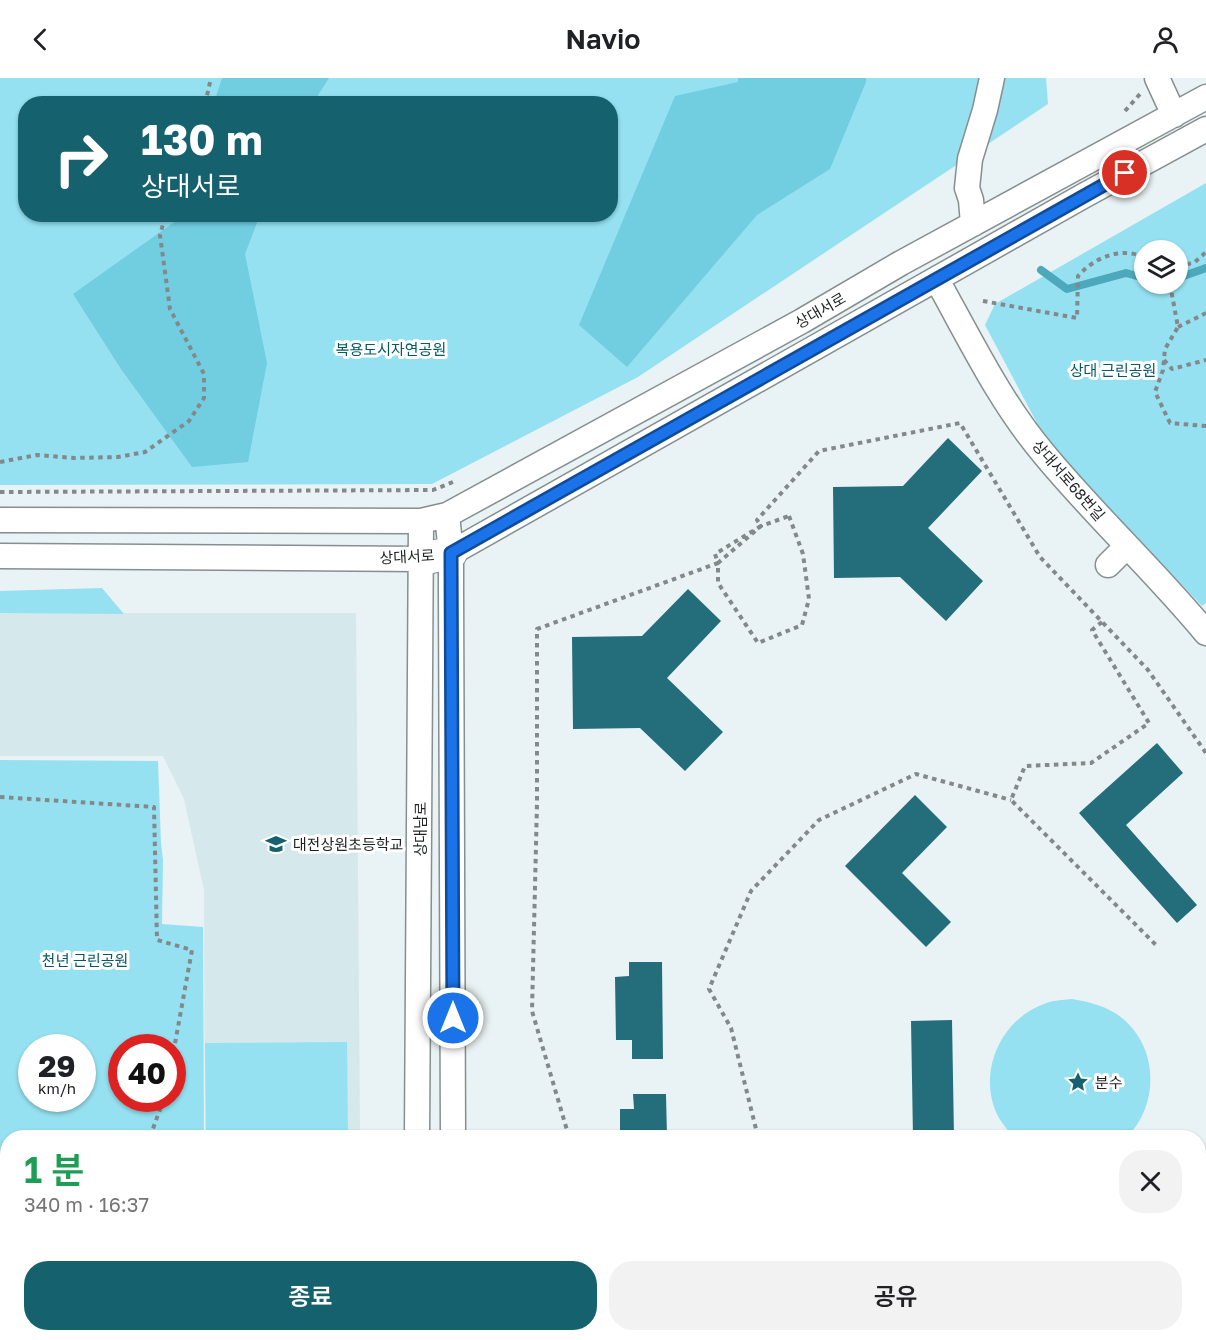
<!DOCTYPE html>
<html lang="ko">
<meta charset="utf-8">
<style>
:root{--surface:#fff;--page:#f2f2f2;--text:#202124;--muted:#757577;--accent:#15616d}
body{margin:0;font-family:"Golos Text","Noto Sans KR",sans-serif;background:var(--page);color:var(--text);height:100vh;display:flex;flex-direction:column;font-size:22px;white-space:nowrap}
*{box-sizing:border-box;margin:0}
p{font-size:20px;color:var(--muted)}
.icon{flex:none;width:33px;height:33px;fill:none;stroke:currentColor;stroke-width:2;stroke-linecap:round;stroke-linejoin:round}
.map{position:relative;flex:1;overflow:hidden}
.sheet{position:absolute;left:0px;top:1052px;width:1206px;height:212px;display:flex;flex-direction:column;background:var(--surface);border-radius:24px 24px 0 0;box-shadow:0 2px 4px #0004}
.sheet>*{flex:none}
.hud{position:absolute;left:18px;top:18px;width:600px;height:126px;border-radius:24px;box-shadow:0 2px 4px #0004;background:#15616d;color:#fff;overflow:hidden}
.tools{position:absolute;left:1134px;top:162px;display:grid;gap:12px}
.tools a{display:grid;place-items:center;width:54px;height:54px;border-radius:50%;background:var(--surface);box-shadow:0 2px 4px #0004;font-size:30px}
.speed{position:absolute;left:18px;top:956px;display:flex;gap:12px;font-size:30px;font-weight:700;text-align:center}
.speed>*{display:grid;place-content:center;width:78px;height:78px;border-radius:50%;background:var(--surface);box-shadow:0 2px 4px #0004;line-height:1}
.speed small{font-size:15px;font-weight:400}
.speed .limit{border:9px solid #d22;background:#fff;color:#111}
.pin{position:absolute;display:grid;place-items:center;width:51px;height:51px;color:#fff;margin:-26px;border:3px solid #fff;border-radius:50%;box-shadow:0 2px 6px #0007}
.me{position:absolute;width:66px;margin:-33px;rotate:0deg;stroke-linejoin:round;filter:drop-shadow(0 0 4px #0008)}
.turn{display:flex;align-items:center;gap:21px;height:126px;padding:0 24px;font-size:27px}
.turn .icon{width:78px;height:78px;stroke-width:2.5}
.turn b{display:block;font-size:42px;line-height:51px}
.round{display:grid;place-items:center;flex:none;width:63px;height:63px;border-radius:24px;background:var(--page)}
.head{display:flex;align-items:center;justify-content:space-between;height:102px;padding:0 24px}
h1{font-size:36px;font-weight:600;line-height:45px;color:#1e9e55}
.button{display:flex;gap:12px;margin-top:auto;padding:12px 24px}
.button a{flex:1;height:69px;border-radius:24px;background:var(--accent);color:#fff;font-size:24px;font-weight:600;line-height:69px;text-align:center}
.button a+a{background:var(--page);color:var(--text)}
header{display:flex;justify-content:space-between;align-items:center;height:78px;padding:0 24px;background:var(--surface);font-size:27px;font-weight:600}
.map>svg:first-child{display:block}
.built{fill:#d5e8eb}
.green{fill:#95e1f1;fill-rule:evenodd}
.forest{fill:#71cde0}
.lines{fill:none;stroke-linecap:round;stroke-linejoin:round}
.stream{stroke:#4ca9bb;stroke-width:8}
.building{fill:#246d7a}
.minor-casing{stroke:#868f90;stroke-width:27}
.major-casing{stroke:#868f90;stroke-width:34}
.path{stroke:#83898a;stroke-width:4;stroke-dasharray:4.5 4.5;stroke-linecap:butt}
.minor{stroke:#fff;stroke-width:24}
.major{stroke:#fff;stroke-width:32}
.route-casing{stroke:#114b97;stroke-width:15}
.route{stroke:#1a73e8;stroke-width:10}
.labels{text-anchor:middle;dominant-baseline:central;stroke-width:6;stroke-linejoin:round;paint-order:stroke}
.street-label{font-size:15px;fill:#1f2223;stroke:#fff}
.park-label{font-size:15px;fill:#055966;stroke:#fff}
.poi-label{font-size:15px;fill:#1f2223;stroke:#fff;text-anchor:start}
</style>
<header><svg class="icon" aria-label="back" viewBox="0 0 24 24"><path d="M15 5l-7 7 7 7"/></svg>Navio<svg class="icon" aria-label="person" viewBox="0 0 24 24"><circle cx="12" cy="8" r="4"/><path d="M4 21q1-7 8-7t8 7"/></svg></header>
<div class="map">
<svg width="1206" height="1262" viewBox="0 0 1206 1262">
<rect width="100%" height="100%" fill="#e9f2f4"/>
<path class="built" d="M0 535H356L360 1059H205L204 812 184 721 163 678H0Z"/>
<path class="green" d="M0 0H1046L1048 26 638 299 432 406 0 407ZM26 26H610V136H26Z
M1206 105V525L1202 528 1047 364 985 247 995 226ZM1144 172H1178V206H1144Z
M102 510 124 536 0 535V513Z
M0 682 158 683 161 765 163 782 162 846 203 849 204 1059H8L7 1153H0ZM32 969H82V1020H32ZM122 969H172V1020H122Z
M1072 921C1090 924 1107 928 1122 940 1159 970 1159 1027 1127 1059H1013C1009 1053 1003 1047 999 1040 976 998 999 942 1044 926 1052 922 1063 922 1072 921Z
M347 964 348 1059H206L205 965Z
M38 1256H375V1262H38Z"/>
<path class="forest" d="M222 0H329L313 25H214Z
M738 0H866V4L830 91 757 137 627 289 579 247 675 18 738 4Z
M181 137H260L245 176 267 285 248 384 192 389 121 291 73 216 180 140Z"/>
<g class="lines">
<path class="stream" d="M1041 192 1067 211 1126 195 1144 200
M1178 200 1206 190"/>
</g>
<path class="building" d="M948 360 982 393 928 450 983 503 946 543 900 499 834 500 833 409 903 408Z
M688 511 721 543 667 600 723 654 685 693 640 650 573 651 572 559 642 558Z
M1157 665 1183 695 1126 747 1197 827 1177 845 1079 735Z
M915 717 947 749 902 795 951 844 926 869 845 788Z
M629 884H662L663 981H632V962H616L615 899 629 898Z
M952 942 954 1059H913L911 943Z
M633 1016H666L667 1059H620V1031H634Z
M1206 1215V1262H1166L1160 1256H1198V1222Z
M0 1245H8V1256H14V1262H0Z
M563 1256H610V1262H563Z
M869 1256H938L944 1262H876Z"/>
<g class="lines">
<g class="minor-casing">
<path id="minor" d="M1157 0 1174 37
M973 146 971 122 967 110 970 81 985 32 992 0
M937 202C970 261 1000 324 1044 376 1095 438 1155 493 1206 555
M447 437 451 475V510L453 1059
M0 442 421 443 447 437 802 243 901 185 1206 19
M451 475 1085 117 1206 51
M0 478 421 481
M1108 487 1127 468
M417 1059 421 443
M454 1256V1262
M1099 1256 1103 1262
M415 1262V1256"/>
</g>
<g class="major-casing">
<path id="major" d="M421 481 451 475"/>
</g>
<path class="path" d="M205 26 211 0
M1125 33 1140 16
M1178 189 1195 184 1206 174
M1170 206 1178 249 1165 271 1163 292 1155 314 1170 345 1206 348
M983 223 1077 240 1078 198C1095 179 1120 169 1144 179
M1178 249 1206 235
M1164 282 1172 291 1206 282
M0 384 37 377 74 380 118 379 145 374 189 343 204 320V296L170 231 160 157 166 136
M0 414 433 412 453 404
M789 438 803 476 809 521 802 547 758 565 718 505V485L761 448Z
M1102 544 1092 552 1149 645 1091 685 1025 688 1011 722 1156 867
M0 719 154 729 157 862 192 872 172 982
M150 1059 164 1020
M569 1059 532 933 537 725V551L718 485 715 476 761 448 757 442 819 373 960 345 1040 479 1148 592 1206 675
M758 1059 731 950 709 911 751 813 819 742 916 696 1011 722
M0 1091 8 1092
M0 1160 3 1156
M123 1262 126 1256
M309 1262 311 1256
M558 1262 559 1256
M1057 1262 1062 1256"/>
<use href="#minor" class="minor"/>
<use href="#major" class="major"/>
</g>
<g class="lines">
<g class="route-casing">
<path id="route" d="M453 940 451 475 1125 95"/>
</g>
<use href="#route" class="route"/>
</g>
<defs>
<g id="school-bare" transform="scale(1.62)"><path d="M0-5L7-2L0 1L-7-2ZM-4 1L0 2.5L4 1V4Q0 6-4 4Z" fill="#15616d" stroke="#fff" stroke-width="2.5" paint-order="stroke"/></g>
<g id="sight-bare" transform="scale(1.62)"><path d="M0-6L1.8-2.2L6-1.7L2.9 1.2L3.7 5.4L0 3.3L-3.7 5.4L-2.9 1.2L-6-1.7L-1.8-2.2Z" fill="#15616d" stroke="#fff" stroke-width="2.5" paint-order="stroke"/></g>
</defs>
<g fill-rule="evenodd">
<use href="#school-bare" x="276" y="766"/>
<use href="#sight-bare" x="1078" y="1004"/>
</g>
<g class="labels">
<g class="street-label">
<text transform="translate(820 232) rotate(-30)">상대서로</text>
<text transform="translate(1069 402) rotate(49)">상대서로68번길</text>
<text transform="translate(407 478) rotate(-3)">상대서로</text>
<text transform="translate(420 751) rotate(-90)">상대남로</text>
</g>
<g class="park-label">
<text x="391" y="271">복용도시자연공원</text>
<text x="1113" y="292">상대 근린공원</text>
<text x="85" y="882">천년 근린공원</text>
</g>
<g class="poi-label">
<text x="293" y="766">대전상원초등학교</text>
<text x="1095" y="1004">분수</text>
</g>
</g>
</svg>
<div class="tools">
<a><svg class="icon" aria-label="layers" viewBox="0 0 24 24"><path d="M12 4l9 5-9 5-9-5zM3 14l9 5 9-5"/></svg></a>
</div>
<div class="speed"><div>29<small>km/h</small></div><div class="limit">40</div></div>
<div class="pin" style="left:1125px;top:95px;background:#d93025"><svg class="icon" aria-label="arrive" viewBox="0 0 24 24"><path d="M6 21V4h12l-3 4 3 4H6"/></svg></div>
<svg class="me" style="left:453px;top:940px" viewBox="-20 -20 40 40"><circle r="17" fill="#1a73e8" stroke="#fff" stroke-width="3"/><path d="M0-11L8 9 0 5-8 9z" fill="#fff"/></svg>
<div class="hud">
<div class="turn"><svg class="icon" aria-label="right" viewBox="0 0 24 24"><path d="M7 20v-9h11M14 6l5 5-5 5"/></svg><div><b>130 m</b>상대서로</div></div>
</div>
<section class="sheet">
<div class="head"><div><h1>1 분</h1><p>340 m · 16:37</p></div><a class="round"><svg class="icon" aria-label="close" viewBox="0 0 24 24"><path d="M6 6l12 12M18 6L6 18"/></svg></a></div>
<div class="button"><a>종료</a><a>공유</a></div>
</section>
</div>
